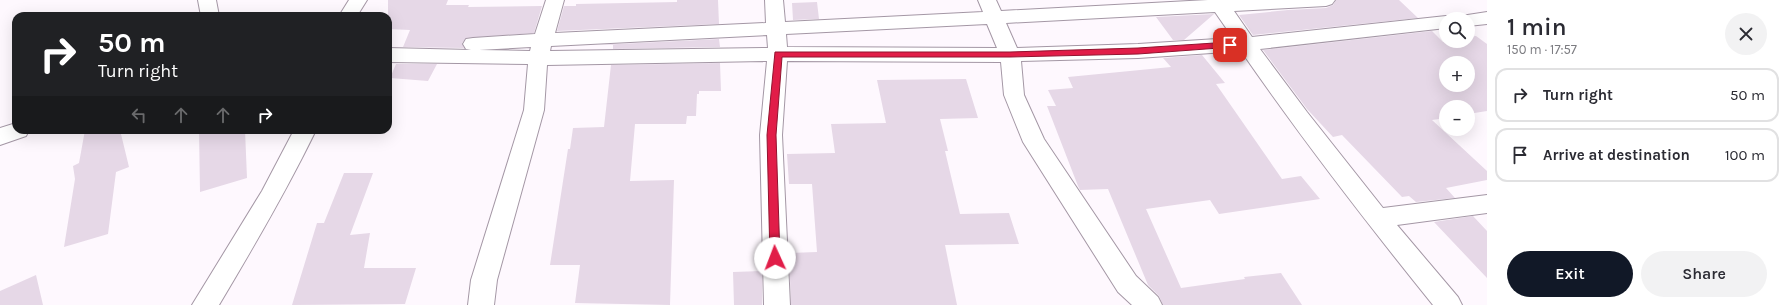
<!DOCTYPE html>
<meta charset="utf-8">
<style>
:root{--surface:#fff;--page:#f2f2f3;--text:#2b2b33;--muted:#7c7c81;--line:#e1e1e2;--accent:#111827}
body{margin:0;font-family:Karla,sans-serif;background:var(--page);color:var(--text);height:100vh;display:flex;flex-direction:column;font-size:15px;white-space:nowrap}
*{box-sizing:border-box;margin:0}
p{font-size:13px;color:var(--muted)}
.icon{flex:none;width:22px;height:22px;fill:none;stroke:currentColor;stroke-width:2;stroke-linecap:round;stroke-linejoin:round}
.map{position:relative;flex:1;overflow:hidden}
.panel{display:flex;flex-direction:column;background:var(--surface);width:300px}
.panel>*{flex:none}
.hud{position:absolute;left:12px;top:12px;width:380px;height:122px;border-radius:12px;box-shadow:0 4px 16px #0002;background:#202124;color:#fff;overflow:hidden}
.fabs{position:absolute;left:1439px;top:12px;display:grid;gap:8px}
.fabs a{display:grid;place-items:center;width:36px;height:36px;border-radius:50%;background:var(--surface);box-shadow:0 4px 16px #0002;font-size:20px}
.pin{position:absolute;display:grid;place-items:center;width:34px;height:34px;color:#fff;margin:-17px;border-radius:8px;box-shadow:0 2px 6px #0006}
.me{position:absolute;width:44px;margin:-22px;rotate:358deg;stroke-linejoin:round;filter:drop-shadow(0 0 3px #0008)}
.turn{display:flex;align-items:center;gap:14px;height:84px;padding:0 20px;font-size:18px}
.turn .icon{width:52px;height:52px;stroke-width:2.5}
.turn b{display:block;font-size:28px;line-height:34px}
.lanes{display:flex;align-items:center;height:38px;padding:0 20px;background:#0003;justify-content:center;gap:20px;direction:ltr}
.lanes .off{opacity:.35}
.round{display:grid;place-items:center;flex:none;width:42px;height:42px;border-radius:21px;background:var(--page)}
.head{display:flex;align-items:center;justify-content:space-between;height:68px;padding:0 20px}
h1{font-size:24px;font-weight:600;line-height:30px}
.cta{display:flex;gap:8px;margin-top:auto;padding:8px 20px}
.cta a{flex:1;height:46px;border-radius:24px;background:var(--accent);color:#fff;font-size:16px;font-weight:600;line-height:46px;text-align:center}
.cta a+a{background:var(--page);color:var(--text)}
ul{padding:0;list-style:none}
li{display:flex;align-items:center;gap:12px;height:54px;margin:0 8px 6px;padding:0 12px;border:2px solid var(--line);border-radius:12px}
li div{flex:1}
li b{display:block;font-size:15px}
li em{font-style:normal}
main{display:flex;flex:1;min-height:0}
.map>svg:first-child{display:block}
.building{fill:#e6d8e7;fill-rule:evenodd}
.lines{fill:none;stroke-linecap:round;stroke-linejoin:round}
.minor-casing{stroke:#a497a5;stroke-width:2}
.minor{fill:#fff;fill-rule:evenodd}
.route{fill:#e11d48;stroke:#92132f}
</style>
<main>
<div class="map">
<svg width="1487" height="305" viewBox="0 0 1487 305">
<rect width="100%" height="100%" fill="#fef8fe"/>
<path class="building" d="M388 0H448L446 5H469L468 7 542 6 534 33 466 38 462 43 464 48 403 47 410 30 388 29Z
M677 0H718L719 24 557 31 564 6H576V4L677 2Z
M1336 0H1399L1418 18 1253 35 1239 15 1288 10 1326 8 1333 5Z
M817 2 819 19 793 20 792 3Z
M1214 14 1184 40H1173L1156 17Z
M1432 31 1443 42 1468 41V37L1476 36 1487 44V111L1468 114V107H1446V118L1432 120 1487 171V180L1446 188 1455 198 1416 202 1409 196 1402 197 1342 135 1333 137 1307 109 1263 50ZM1446 63H1468V85H1446Z
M719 39 720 47 613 49V45H598Z
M1202 55 1225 83 1216 84 1282 179 1301 176 1320 199 1219 214 1210 200 1146 209 1181 288 1245 279 1244 277 1281 273 1302 305H1163L1159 296 1148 285 1108 189 1080 190 1078 186 1047 106H1056L1048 90 1073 88 1068 77 1171 67 1163 58Z
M720 63 721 91H699V94H697L696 116H687L686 124H635L630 181 674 180 670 305 575 303 580 265H550L568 149H570L573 128 604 127 611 65Z
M396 64H437L428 81 390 78Z
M966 79 978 118 940 119 948 151H945L960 214 1009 213 1019 244 945 245 957 305H791L789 253 817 252 812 184H789L787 154 835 153 831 124 886 123 877 80Z
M85 130H120L129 167 116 172 108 234 64 247 75 179 73 166 79 163Z
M199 130H245L247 178 200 192Z
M344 173H373L350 235 370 233 364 268H416L405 304 292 305 317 223H324Z
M1473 216 1487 231V278L1434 222Z
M762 271V305H734L733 272Z
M36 275 43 305H0V291Z"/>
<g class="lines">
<g class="minor-casing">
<path id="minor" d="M198 0H216L219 16H201Z
M349 0H367L357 16H339Z
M546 0H564L555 33 766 23 765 0H783L785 22 983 12 978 0H996L1001 11 1208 0H1335L1332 4 1326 6 1234 11 1252 37 1446 16 1453 18 1454 19H1446V28L1260 49 1307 112 1383 208 1487 195V213L1397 225 1458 297 1462 305H1433C1366 222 1302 139 1241 51L1138 58 1021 61 1024 95 1044 139 1136 276 1158 297 1162 305H1132L1118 292 1023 142 1004 95 1001 62 787 61 782 135 790 305H764L760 135 767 61 547 65 544 110 497 280 494 305H468L471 280 524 110 528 64 388 62V48L471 50 466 49 463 44 466 39 473 38 535 34ZM1215 12 1233 38 1138 44 1017 48 1006 23ZM987 24 997 48 787 47 786 34ZM767 35 768 48 550 51 551 46ZM531 47 530 51 479 50Z
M1487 12V24L1468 26V19H1459L1461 16Z
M16 123V130H29L26 136 0 145V128Z
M294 130H316C287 190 253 248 219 305H192L262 191Z"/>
</g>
<use href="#minor" class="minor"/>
</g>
<path class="route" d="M1230 42 1234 45 1233 47 1138 54 1010 57H782L776 135 780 258 779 262H772L770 258 767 135 775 52H1010L1138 48Z"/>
</svg>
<div class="fabs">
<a><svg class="icon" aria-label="search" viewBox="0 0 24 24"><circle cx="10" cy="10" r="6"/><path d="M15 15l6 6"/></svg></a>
<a>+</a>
<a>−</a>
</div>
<div class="pin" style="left:1230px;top:45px;background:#d93025"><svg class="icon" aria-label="arrive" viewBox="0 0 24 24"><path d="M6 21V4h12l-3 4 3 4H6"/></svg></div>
<svg class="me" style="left:775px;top:258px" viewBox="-20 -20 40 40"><circle r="19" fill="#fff"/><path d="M0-13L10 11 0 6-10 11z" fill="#e11d48"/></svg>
<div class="hud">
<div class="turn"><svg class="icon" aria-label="right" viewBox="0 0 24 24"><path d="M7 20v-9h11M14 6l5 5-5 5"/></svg><div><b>50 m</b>Turn right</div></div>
<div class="lanes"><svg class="icon off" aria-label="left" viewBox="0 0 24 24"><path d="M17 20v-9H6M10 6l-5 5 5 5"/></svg><svg class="icon off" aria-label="ahead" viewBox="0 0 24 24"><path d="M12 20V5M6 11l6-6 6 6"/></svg><svg class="icon off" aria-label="ahead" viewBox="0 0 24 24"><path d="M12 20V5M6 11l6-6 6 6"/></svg><svg class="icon" aria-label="right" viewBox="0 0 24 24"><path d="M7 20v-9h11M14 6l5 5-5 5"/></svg></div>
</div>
</div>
<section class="panel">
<div class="head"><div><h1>1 min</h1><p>150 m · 17:57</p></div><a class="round"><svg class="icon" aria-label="close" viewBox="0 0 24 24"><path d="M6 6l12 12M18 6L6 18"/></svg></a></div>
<ul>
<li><svg class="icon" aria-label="right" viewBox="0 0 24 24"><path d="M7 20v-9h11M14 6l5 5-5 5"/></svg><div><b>Turn right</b></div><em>50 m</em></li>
<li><svg class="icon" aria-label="arrive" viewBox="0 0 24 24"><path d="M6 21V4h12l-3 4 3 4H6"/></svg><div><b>Arrive at destination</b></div><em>100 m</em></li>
</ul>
<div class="cta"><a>Exit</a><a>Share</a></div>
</section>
</main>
